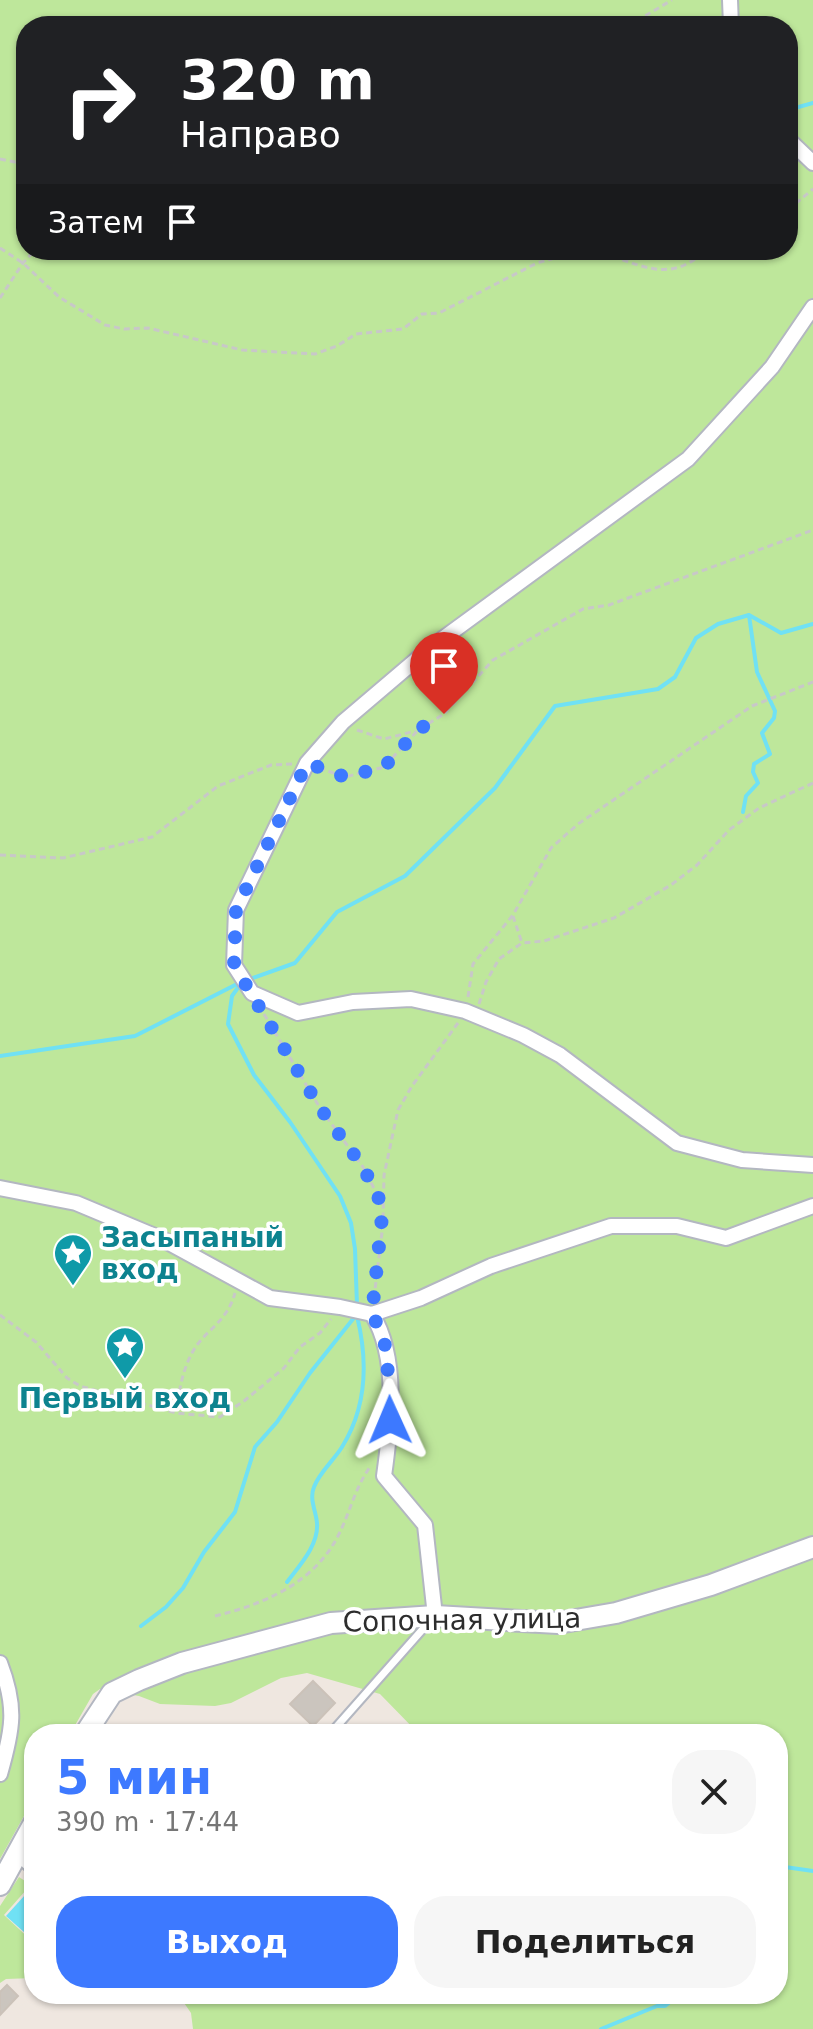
<!DOCTYPE html>
<html lang="ru">
<meta charset="utf-8">
<style>
:root{--surface:#fff;--page:#f6f6f6;--text:#222;--muted:#767676;--accent:#3d79ff}
body{margin:0;font-family:"DejaVu Sans",sans-serif;background:var(--page);color:var(--text);height:100vh;display:flex;flex-direction:column;font-size:30px;white-space:nowrap}
*{box-sizing:border-box;margin:0}
p{font-size:26px;color:var(--muted)}
.icon{flex:none;width:44px;height:44px;fill:none;stroke:currentColor;stroke-width:2;stroke-linecap:round;stroke-linejoin:round}
.map{position:relative;flex:1;overflow:hidden}
.drawer{position:absolute;left:24px;top:1724px;width:764px;height:280px;display:flex;flex-direction:column;background:var(--surface);border-radius:32px;box-shadow:0 2px 6px #0004}
.drawer>*{flex:none}
.guide{position:absolute;left:16px;top:16px;width:782px;height:244px;border-radius:32px;box-shadow:0 2px 6px #0004;background:#202124;color:#fff;overflow:hidden}
.pin{position:absolute;display:grid;place-items:center;width:68px;height:68px;color:#fff;margin:-82px -34px;border-radius:50% 50% 50% 0;rotate:-45deg;box-shadow:0 0 8px #0007}
.pin .icon{rotate:45deg}
.me{position:absolute;width:88px;margin:-44px;rotate:359deg;stroke-linejoin:round;filter:drop-shadow(0 0 6px #0008)}
.turn{display:flex;align-items:center;gap:28px;height:168px;padding:0 32px;font-size:36px}
.turn .icon{width:104px;height:104px;stroke-width:2.5}
.turn b{display:block;font-size:56px;line-height:68px}
.then{display:flex;align-items:center;height:76px;padding:0 32px;background:#0003;gap:16px;font-size:30px}
.round{display:grid;place-items:center;flex:none;width:84px;height:84px;border-radius:32px;background:var(--page)}
.headline{display:flex;align-items:center;justify-content:space-between;height:136px;padding:0 32px}
h1{font-size:48px;font-weight:700;line-height:60px;color:var(--accent)}
.primary-button{display:flex;gap:16px;margin-top:auto;padding:16px 32px}
.primary-button a{flex:1;height:92px;border-radius:32px;background:var(--accent);color:#fff;font-size:32px;font-weight:700;line-height:92px;text-align:center}
.primary-button a+a{background:var(--page);color:var(--text)}
.map>svg:first-child{display:block}
.green{fill:#bee79b;fill-rule:evenodd}
.water{fill:#70e1f4}
.lines{fill:none;stroke-linecap:round;stroke-linejoin:round}
.stream{stroke:#70e1f4;stroke-width:4}
.building{fill:#cbc5be;stroke:#cbc2b9;stroke-width:2}
.service-casing{stroke:#b3b7c1;stroke-width:11}
.minor-casing{stroke:#b3b7c1;stroke-width:18}
.secondary-casing{stroke:#b3b7c1;stroke-width:24}
.path{stroke:#c8c8c8;stroke-width:3;stroke-dasharray:6 4;stroke-linecap:butt}
.service{stroke:#fff;stroke-width:7}
.minor{stroke:#fff;stroke-width:14}
.secondary{stroke:#fff;stroke-width:20}
.route{stroke:#3d79ff;stroke-width:14;stroke-dasharray:0 25.2}
.labels{text-anchor:middle;dominant-baseline:central;stroke-width:7;stroke-linejoin:round;paint-order:stroke}
.culture-label{font-size:28px;font-weight:bold;fill:#0d838f;stroke:#fff;text-anchor:start}
.street-label{font-size:28px;fill:#2d2d2d;stroke:#fff}
</style>
<div class="map">
<svg width="813" height="2029" viewBox="0 0 813 2029">
<rect width="100%" height="100%" fill="#efe7e0"/>
<path class="green" d="M0 0H813V2029H193L191 2013 180 1997 167 1994H778V1734H419L380 1694 307 1673 281 1678 231 1703 215 1706 160 1704 139 1696 100 1689 93 1694 70 1734H34V1798L0 1859ZM26 26H788V250H26Z
M19 1877 25 1881 27 1889 4 1915 34 1943V1978L6 1979 0 1983V1906Z"/>
<path class="water" d="M25 1895 34 1903V1941L6 1916Z"/>
<g class="lines">
<path class="stream" d="M788 110 813 103
M743 812 746 796 758 783 753 772 754 764 770 754 762 733 774 718 775 711 757 672 749 615
M247 980 295 963 337 912 405 876 495 788 555 706 658 689 675 677 696 638 718 624 749 615 781 633 813 624
M242 982 232 996 228 1024 254 1075 290 1122 340 1196 351 1223 355 1249 357 1305
M0 1056 135 1036 239 983
M287 1582C299 1566 319 1545 317 1523 316 1511 309 1499 314 1487 319 1473 334 1460 342 1447 367 1407 368 1361 357 1316
M141 1626 166 1607 183 1588 204 1552 235 1512 255 1447 277 1422 310 1373 357 1314
M778 1866 813 1871
M601 2029 657 2006H665L671 2001 672 1994"/>
</g>
<path class="building" d="M313 1681 335 1703 313 1726 290 1704Z
M7 1985 18 1996 0 2015V1992Z"/>
<g class="lines">
<g class="service-casing">
<path id="service" d="M330 1734 430 1621
M18 1858 34 1873"/>
</g>
<g class="minor-casing">
<path id="minor" d="M730 0 731 26
M788 139 813 163
M813 307 772 367 688 459 430 648 343 722 307 763 236 910 234 965 252 993 298 1013 353 1002 411 999 465 1011 523 1035 560 1055 677 1143 742 1160 813 1165
M0 1188 76 1203 162 1239 270 1298 340 1307 372 1314 421 1298 491 1266 611 1226H677L726 1238 813 1206
M372 1314C399 1358 391 1426 384 1476L425 1525 435 1616
M0 1663C17 1707 13 1729 0 1774"/>
</g>
<g class="secondary-casing">
<path id="secondary" d="M85 1734 112 1693 139 1680 182 1663 331 1623 435 1616 558 1623 616 1613 711 1585 813 1547
M0 1885 34 1823"/>
</g>
<path class="path" d="M628 26 672 0
M0 159 15 162 26 159
M788 210 813 189
M0 248 23 263 59 297 105 325 124 329 148 328 242 350 315 354 337 346 356 334 403 329 422 314 439 313 537 263 583 250
M594 250C636 262 668 287 706 250
M0 298 23 263 35 250
M357 730 384 739 415 731
M319 768 345 777 384 767 418 730 444 714 493 660 583 609 609 605 813 530
M0 855 63 858 152 837 218 786 271 765 293 764
M513 916 522 943
M468 997 473 964 513 915 551 848 578 824 752 706 813 682
M479 1004 486 982 499 959 522 943 544 941 614 918 671 885 697 865 729 830 759 808 813 783
M264 1014 320 1108 363 1167 382 1204
M374 1298 383 1224 384 1175 398 1110 412 1086 458 1023
M0 1315 36 1342 67 1378 80 1386 176 1413 220 1417 244 1401 284 1368 300 1347 320 1333 331 1319
M176 1411C179 1393 182 1372 191 1355 203 1330 226 1325 235 1293
M215 1616C264 1604 315 1583 339 1534 350 1512 355 1488 370 1467"/>
<use href="#service" class="service"/>
<use href="#minor" class="minor"/>
<use href="#secondary" class="secondary"/>
</g>
<g class="lines">
<path class="route" d="M390 1420 391 1399 384 1338 372 1314 383 1207 363 1167 320 1108 234 965 236 910 307 763 345 777 384 767 418 730 444 714"/>
</g>
<defs>
<g id="sight-pin" transform="scale(2)"><path d="M0 17L-7.5 6A9.5 9.5 0 1 1 7.5 6Z" fill="#0f9aa8" stroke="#fff"/><path d="M0-6L1.8-2.2L6-1.7L2.9 1.2L3.7 5.4L0 3.3L-3.7 5.4L-2.9 1.2L-6-1.7L-1.8-2.2Z" fill="#fff"/></g>
</defs>
<g fill-rule="evenodd">
<use href="#sight-pin" x="73" y="1253"/>
<use href="#sight-pin" x="125" y="1346"/>
</g>
<g class="labels">
<g class="culture-label">
<text x="101" y="1237">Засыпаный<tspan x="101" dy="32">вход</tspan></text>
<text x="125" y="1398" text-anchor="middle">Первый вход</text>
</g>
<g class="street-label">
<text transform="translate(462 1620) rotate(-1)">Сопочная улица</text>
</g>
</g>
</svg>
<div class="pin" style="left:444px;top:714px;background:#d93025"><svg class="icon" aria-label="arrive" viewBox="0 0 24 24"><path d="M6 21V4h12l-3 4 3 4H6"/></svg></div>
<svg class="me" style="left:390px;top:1420px" viewBox="-20 -20 40 40"><path d="M0-17L14 15 0 8-14 15z" fill="#3d79ff" stroke="#fff" stroke-width="4"/></svg>
<div class="guide">
<div class="turn"><svg class="icon" aria-label="right" viewBox="0 0 24 24"><path d="M7 20v-9h11M14 6l5 5-5 5"/></svg><div><b>320 m</b>Направо</div></div>
<div class="then">Затем<svg class="icon" aria-label="arrive" viewBox="0 0 24 24"><path d="M6 21V4h12l-3 4 3 4H6"/></svg></div>
</div>
<section class="drawer">
<div class="headline"><div><h1>5 мин</h1><p>390 m · 17:44</p></div><a class="round"><svg class="icon" aria-label="close" viewBox="0 0 24 24"><path d="M6 6l12 12M18 6L6 18"/></svg></a></div>
<div class="primary-button"><a>Выход</a><a>Поделиться</a></div>
</section>
</div>
